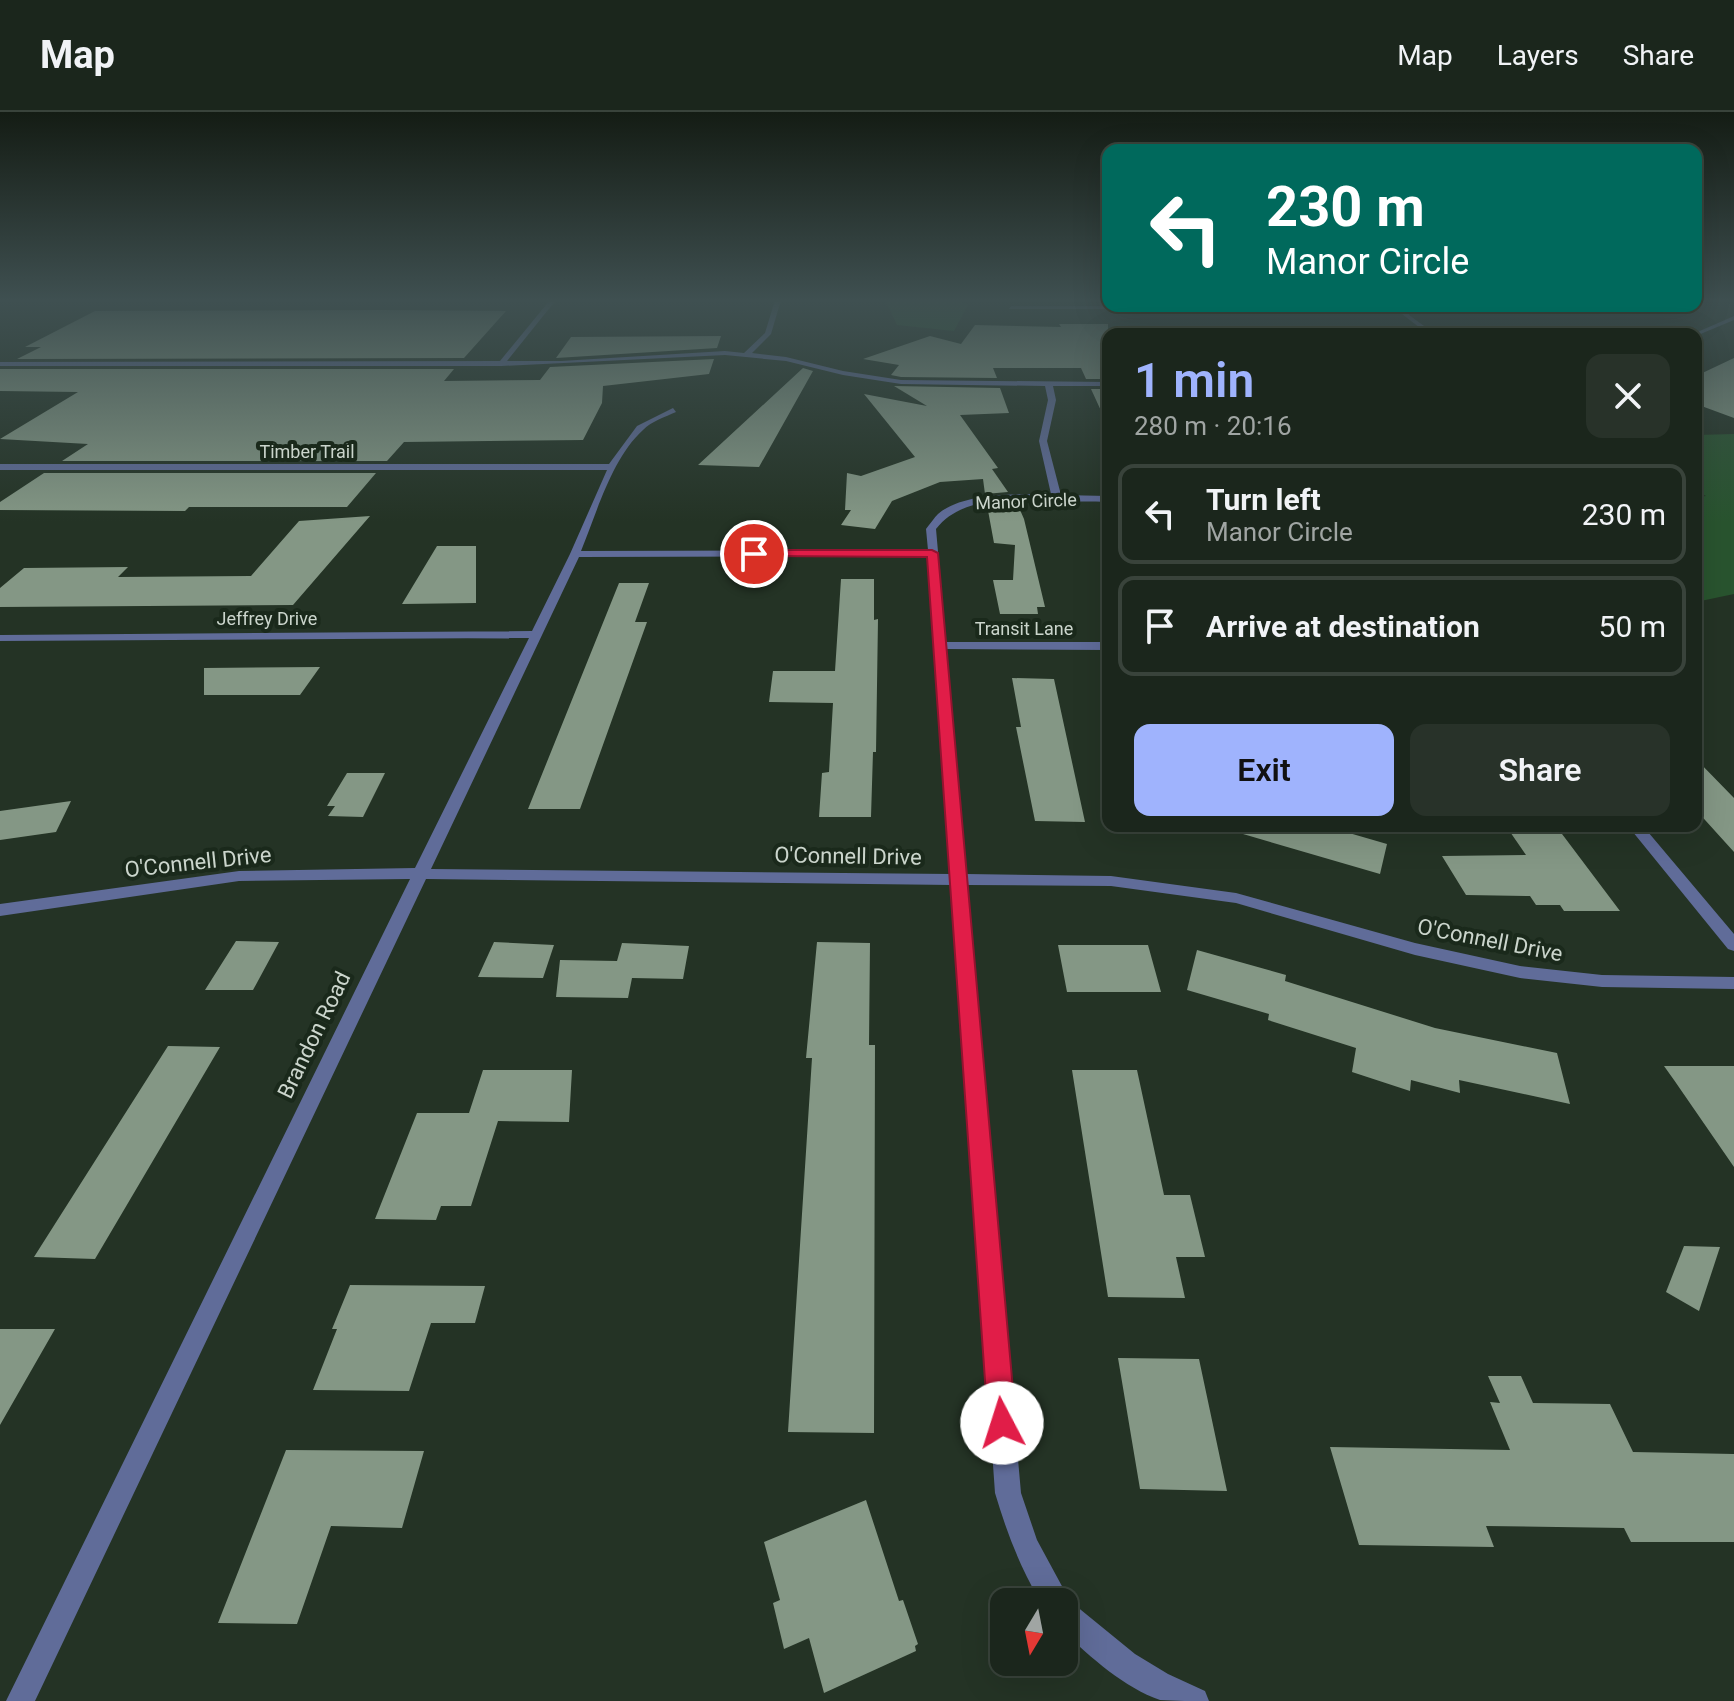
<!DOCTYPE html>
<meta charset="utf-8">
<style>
:root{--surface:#1b261c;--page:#283229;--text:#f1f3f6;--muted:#a0a5a3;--line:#39433b;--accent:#9fb3fd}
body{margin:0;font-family:Roboto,sans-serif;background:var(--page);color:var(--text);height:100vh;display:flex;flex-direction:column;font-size:30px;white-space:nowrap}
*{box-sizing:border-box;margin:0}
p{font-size:26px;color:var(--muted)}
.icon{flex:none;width:44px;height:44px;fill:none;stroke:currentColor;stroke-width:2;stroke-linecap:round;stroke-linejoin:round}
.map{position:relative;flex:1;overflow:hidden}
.panel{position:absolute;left:1102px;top:216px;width:600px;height:504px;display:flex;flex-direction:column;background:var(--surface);border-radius:16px;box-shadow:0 8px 32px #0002,0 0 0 2px var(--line)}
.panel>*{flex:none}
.top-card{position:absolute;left:1102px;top:32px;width:600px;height:168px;border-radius:16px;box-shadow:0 8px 32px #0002,0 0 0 2px var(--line);background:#00695c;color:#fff;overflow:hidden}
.needle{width:52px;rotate:190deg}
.tools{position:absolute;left:990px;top:1476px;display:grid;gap:16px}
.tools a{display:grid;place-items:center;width:88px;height:88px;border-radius:16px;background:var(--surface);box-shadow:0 8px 32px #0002,0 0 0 2px var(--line);font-size:40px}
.pin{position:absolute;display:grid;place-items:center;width:68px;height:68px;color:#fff;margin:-34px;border:4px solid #fff;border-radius:50%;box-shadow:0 2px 8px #0007}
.me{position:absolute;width:88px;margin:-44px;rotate:355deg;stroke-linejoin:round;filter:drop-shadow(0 0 6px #0008)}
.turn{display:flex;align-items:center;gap:28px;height:168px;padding:0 32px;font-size:36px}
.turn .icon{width:104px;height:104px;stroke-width:2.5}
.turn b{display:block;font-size:56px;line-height:68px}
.round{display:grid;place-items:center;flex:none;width:84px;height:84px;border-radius:16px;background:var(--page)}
.summary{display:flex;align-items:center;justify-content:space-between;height:136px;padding:0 32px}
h1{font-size:48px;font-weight:600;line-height:60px;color:var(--accent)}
.action{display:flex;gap:16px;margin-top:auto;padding:16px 32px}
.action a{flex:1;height:92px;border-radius:16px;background:var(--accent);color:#111;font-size:32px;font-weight:600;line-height:92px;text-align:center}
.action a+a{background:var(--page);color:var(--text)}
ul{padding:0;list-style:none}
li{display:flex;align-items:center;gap:24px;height:100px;margin:0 16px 12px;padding:0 16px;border:4px solid var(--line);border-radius:16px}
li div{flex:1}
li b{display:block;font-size:30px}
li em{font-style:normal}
header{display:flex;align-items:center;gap:48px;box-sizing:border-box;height:112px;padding:0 40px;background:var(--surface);border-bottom:2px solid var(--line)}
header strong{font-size:38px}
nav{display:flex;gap:44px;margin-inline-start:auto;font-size:28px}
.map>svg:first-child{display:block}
.green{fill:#29542f}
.building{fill:#849785}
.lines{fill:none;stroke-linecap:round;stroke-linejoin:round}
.street{fill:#606c99;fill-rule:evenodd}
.route{fill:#e11d48;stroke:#92132f;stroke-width:2}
.labels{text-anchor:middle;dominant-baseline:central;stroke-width:8;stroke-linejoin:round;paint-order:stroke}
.far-street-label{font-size:18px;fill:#cbd5cc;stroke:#1a291b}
.street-label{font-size:22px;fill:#cbd5cc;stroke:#1a291b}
</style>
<header>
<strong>Map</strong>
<nav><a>Map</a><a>Layers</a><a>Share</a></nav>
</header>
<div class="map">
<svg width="1734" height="1589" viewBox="0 0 1734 1589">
<rect width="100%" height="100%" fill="#243325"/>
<path class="green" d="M885 188H958L968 193 954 219 897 213Z
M1734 322V482L1696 490V385L1706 384 1696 379V323Z"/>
<path class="building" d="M95 199 383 198 506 199 464 246 17 247 41 235H25Z
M1059 212H1108V267H1086L1081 256H993L997 266 901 265 891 263 899 253 863 247 930 224 961 232 975 213 1061 215Z
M721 224 717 236 556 246 571 225Z
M1734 246V306L1696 292V264Z
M714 247 709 262 603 274 602 291 583 328 404 330 387 349H62L88 332 0 327 78 280 0 279V257H454L444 269 540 268 550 255Z
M803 256 813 259 759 355 698 353Z
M894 274 1000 276 1009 301 960 303 998 356 992 357 1008 380 985 382 983 367 940 370 892 389 875 417 841 413 851 398H845L847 361 861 364 915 345 864 282 927 294Z
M1091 277H1108V314Z
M44 361H376L347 395H189L185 399 0 398V390Z
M1017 391 1024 407 1045 495H1037L1038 502H1000L993 468H1013L1015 433 994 431 987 393Z
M370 404 293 493 0 495V476L24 456 128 455 118 465 251 464 299 409Z
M437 434H476V491L402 492Z
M841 467H874V508L878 507 876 640H873L871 705H819L822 661 829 660 833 591 769 590 773 559H835Z
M619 471H649L635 510H647L580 697H528Z
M320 555 300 583H204V556Z
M1012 566 1054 567 1085 710 1035 709 1016 615H1021Z
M1696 647 1734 686V740L1696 698Z
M347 661H385L363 705 328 704 335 694H327Z
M71 689 56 720 0 728V699Z
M1244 714H1325L1387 732 1380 762 1243 722Z
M1506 714H1556L1620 799H1564L1560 793H1536L1530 784 1466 783 1442 744 1526 743Z
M236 829 279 830 253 878H205Z
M494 830 554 833 543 866 478 865Z
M817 830 870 831 869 933H875L874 1321 788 1320 812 946H806Z
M622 831 689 834 683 867 632 866 628 886 556 885 560 848 617 849Z
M1058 833H1148L1161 880H1067Z
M1197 838 1286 863 1285 869 1435 916 1557 941 1570 992 1459 968 1460 981 1411 968 1410 979 1352 960 1356 936 1268 908 1269 902 1187 878Z
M168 934 220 935 95 1147 34 1145Z
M1664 954H1734V1055L1674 968Z
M483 958H572L569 1010 498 1009 471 1094H441L436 1108 375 1107 417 1001H469Z
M1072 958H1137L1164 1083H1190L1205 1145H1176L1185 1186 1108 1185Z
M1684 1134 1720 1135 1699 1199 1666 1180Z
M350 1173 485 1174 475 1211H431L409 1279 313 1278 337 1217H332Z
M0 1217H55L0 1313Z
M1118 1246 1199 1247 1227 1379 1140 1377Z
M1488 1264H1521L1533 1291 1610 1292 1633 1340 1734 1342V1430H1631L1624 1416 1486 1414 1494 1435 1359 1433 1330 1335 1510 1338 1490 1290 1500 1291Z
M286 1338 424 1339 402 1416 331 1414 297 1512 218 1511Z
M866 1388 899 1489 903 1488 918 1532 915 1534 916 1539 824 1581 809 1526 784 1537 773 1491 780 1488 764 1430Z"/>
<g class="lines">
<path class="street" d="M550 188H556L507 249H561L725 239 744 241 765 221 775 188H781L771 222 752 241 786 245 843 259 901 268 1108 270V274H1053L1056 288 1047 329 1061 383 1108 384V390C1092 389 1074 390 1058 389 1018 389 964 381 936 417L946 530H1108V538L946 537 966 762 1111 764 1236 781 1415 831 1520 854 1602 863 1734 865V877L1602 875 1520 866 1415 843 1236 791 1111 774 967 773 1021 1381 1037 1428 1070 1489 1135 1542 1168 1562 1205 1579 1209 1589C1195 1589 1174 1589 1160 1588 1125 1576 1090 1545 1064 1520V1490H1041L1039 1487C1019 1453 1006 1418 995 1381L952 773 426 767 35 1589H6L410 767 239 769 0 804V792L239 759 415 756 529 526 0 529V523L532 519 570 442 607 358H0V352H609L637 314 673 296 676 300C665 305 652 309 643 318 612 346 597 400 581 439L928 438 926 417C930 412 934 406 938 402 963 380 1020 382 1051 382L1039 329 1048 288 1045 274 901 272 843 263 786 249 725 243 501 254H0V250L500 249ZM928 444 951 762 431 757 579 445Z
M1011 194H1330L1402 198 1401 194H1407L1409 203 1435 222H1428L1402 202 1314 197H1009Z
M1734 204V208L1698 223 1693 222Z
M1628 714H1643L1734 822V839L1728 837Z"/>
</g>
<linearGradient id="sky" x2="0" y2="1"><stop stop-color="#141c14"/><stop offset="0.46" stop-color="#3f5051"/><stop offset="1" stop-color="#3f5051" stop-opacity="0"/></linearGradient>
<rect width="1734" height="410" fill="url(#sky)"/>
<path class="route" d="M754 438H932L938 441 1016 1311 1012 1321 1002 1325 992 1321 988 1311 927 445 749 444V439Z"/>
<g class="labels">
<g class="far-street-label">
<text x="307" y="339">Timber Trail</text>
<text transform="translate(1026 389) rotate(-2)">Manor Circle</text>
<text x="267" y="506">Jeffrey Drive</text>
<text x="1024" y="516">Transit Lane</text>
</g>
<g class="street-label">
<text transform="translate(848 744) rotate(1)">O'Connell Drive</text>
<text transform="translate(198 750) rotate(-6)">O'Connell Drive</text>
<text transform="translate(1490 828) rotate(11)">O'Connell Drive</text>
<text transform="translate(314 923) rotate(-64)">Brandon Road</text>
</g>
</g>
</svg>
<div class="tools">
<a><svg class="needle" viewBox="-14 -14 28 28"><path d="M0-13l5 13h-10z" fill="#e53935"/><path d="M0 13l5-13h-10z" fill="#a0a5a3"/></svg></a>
</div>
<div class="pin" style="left:754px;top:442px;background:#d93025"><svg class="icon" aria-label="arrive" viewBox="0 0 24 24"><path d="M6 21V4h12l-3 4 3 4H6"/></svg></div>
<svg class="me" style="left:1002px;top:1311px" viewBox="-20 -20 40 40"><circle r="19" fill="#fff"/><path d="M0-13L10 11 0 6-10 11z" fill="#e11d48"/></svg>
<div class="top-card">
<div class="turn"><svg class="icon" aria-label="left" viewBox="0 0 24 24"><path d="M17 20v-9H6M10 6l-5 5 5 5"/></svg><div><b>230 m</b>Manor Circle</div></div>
</div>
<section class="panel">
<div class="summary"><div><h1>1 min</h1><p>280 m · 20:16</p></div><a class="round"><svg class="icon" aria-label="close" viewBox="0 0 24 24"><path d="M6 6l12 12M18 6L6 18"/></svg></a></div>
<ul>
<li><svg class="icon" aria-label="left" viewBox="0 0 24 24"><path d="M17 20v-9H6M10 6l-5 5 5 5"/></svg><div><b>Turn left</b><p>Manor Circle</p></div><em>230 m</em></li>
<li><svg class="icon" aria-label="arrive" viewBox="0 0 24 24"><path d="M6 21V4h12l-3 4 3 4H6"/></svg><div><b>Arrive at destination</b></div><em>50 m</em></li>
</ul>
<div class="action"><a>Exit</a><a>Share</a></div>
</section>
</div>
